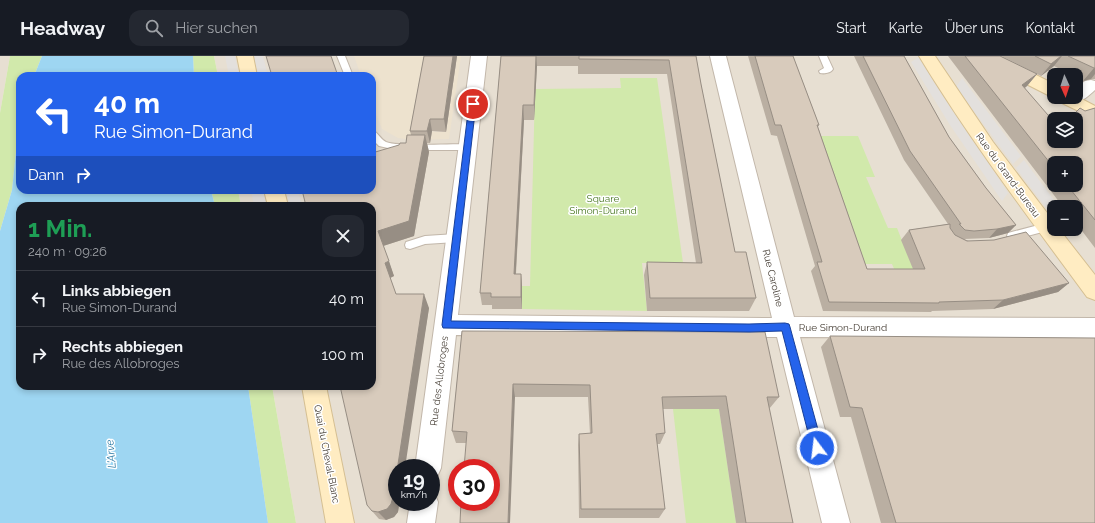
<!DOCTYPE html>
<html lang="de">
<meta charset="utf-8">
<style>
:root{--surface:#171b24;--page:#242831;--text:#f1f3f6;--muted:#9ea1a6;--line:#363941}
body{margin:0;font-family:Raleway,sans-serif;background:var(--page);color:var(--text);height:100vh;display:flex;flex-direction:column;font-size:15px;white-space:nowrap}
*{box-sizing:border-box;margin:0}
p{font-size:13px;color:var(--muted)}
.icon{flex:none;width:22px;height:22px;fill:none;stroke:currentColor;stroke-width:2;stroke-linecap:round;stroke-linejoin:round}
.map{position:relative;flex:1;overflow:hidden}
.side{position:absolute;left:16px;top:146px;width:360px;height:188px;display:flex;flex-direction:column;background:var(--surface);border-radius:12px;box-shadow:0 2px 6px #0003}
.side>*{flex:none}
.top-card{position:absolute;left:16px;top:16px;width:360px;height:122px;border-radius:12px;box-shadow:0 2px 6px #0003;background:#2563eb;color:#fff;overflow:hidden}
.needle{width:26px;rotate:177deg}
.buttons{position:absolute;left:1047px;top:12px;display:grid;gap:8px}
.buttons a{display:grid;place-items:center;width:36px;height:36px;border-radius:8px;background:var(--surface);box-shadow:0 2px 6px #0003;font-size:20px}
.speed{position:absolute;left:388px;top:403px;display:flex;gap:8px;font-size:20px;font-weight:700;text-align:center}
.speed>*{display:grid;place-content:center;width:52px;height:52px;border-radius:50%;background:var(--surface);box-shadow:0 2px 6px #0003;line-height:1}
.speed small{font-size:10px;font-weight:400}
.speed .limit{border:6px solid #d22;background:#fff;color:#111}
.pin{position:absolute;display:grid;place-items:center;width:34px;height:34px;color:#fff;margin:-17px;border:2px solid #fff;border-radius:50%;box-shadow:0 1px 4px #0007}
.me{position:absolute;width:44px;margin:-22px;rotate:345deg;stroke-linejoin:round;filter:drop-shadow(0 0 3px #0008)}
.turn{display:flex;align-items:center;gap:14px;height:84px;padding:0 12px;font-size:18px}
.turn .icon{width:52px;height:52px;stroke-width:2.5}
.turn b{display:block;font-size:28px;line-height:34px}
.then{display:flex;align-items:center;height:38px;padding:0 12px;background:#0003;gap:8px;font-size:15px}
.round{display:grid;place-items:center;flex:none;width:42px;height:42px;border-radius:12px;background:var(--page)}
.summary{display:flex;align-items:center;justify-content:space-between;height:68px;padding:0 12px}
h1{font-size:24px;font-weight:700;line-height:30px;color:#1e9e55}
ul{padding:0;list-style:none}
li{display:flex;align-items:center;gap:12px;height:56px;padding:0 12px;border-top:1px solid var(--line)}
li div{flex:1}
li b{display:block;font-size:15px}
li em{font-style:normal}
header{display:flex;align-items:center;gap:24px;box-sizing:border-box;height:56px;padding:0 20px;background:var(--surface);border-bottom:1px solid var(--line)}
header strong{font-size:19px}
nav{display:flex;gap:22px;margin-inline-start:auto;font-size:14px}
.search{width:280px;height:36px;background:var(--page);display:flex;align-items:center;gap:10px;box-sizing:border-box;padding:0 14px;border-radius:12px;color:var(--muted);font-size:15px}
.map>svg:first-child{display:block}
.residential{fill:#e7dfd2;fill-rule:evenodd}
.education{fill:#ede2ce}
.green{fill:#d1e9ab}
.parking{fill:#e3e0dd}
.water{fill:#9ed6f2}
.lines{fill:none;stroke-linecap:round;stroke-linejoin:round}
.lane-casing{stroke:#c2b7aa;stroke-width:2}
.street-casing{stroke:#c2b7aa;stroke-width:2}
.secondary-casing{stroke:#d5bf92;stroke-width:2}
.lane{fill:#fff;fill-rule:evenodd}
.street{fill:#fff;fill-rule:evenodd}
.secondary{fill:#ffecc2;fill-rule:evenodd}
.wall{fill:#baafa2;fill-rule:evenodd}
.shaded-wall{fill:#978e84}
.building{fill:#d8cbbc;stroke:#978e84}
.route{fill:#2563eb;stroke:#184099}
.labels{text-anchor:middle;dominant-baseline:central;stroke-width:3;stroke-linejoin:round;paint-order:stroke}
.street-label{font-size:10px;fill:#453d34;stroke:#fff}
.park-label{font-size:10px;fill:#4b7925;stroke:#fff}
.water-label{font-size:11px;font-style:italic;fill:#2878a4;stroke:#fff}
</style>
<header>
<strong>Headway</strong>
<div class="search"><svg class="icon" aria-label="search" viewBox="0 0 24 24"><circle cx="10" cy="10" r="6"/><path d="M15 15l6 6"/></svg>Hier suchen</div>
<nav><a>Start</a><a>Karte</a><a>Über uns</a><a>Kontakt</a></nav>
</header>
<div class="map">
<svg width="1095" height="467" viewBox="0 0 1095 467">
<rect width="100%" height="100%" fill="#f3ede4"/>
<path class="residential" d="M0 0H10L0 57Z
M214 0H1095V467H296L272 330H372V150H241L238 134H372V20H218ZM1054 19H1076V41H1054ZM1054 63H1076V85H1054ZM1054 107H1076V129H1054ZM1054 151H1076V173H1054ZM397 412H431V446H397ZM457 412H491V446H457Z"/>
<path class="education" d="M354 0H429L415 75 446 76 457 0H461L449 83 413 84 398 82 382 73 372 47V20H361Z"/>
<path class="green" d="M10 0H42L34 20H20V80L16 96 12 134 0 175V57Z
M193 0H214L218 20H194Z
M620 22H657L683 207H642L647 255 522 253V230H530L535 33 621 32Z
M812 80H858L875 121H866L888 172H897L917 222H898L892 208H862Z
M211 134H238L241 150H215Z
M248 330H272L296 467H268Z
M673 353H719L736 467H686Z"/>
<path class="parking" d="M225 0H235L239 20H229Z
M253 0H263L268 20H258Z
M919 1 1008 137 1002 145 950 69 911 6Z
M962 22 1021 100 1013 108 956 31Z
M1024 104 1057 148 1051 158 1016 112Z
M251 134H263L267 150H254Z
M286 134H298L302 150H290Z"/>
<path class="water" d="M42 0H193L194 20H34Z
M20 80V134H211L215 150H20V330H248L268 467H0V175L12 134 16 96Z"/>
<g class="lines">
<g class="lane-casing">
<path id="lane" d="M337 0H345L353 20H345Z
M819 0H827L833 13C831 17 824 18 820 17L819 15 824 12Z
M372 74C378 76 380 83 386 86 399 91 450 88 467 88L472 91 467 94H397L379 90 372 83Z
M1046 167 1050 168 1051 171 1050 174 1012 184 1008 183 1007 180 1008 177Z
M456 178 460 179 461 182 460 185 456 186 425 188 410 193 406 192 405 189 406 186 425 180Z"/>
</g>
<g class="street-casing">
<path id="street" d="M471 0H487L458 259 772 262 710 0H726L794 261 1095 262V282L800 281 850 467H822L777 281 456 279 441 412 437 421 431 424V412H415Z
M1091 24 1095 25V34C1087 41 1081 48 1070 45L1067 41H1076V32L1085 25Z
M431 435 434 436 438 446 435 467H407L410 446H431Z"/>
</g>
<g class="secondary-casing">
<path id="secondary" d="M237 0H253L257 20H241Z
M919 0H935L993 86 1054 166V173H1059L1095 219V244L1087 241C1029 162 970 84 919 0Z
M977 0H998L1054 28V41L1048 39 979 4Z
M1076 40 1095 50V63L1058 45 1055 41Z
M264 134H284L288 150H268Z
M302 330H326L354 467H326Z"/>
</g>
<use href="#lane" class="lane"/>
<use href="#street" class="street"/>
<use href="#secondary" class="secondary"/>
</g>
<path class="wall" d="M424 0H457L446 76 432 75 430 87H427L429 96 414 180 383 190 394 220 390 222 396 238 429 252 397 446H400L399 449 398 456 394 461 386 464 379 463 372 455V150L399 89 406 87 411 79 410 75Z
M501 0H696L701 28 735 196 756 242 749 255H647L644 219 647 206 696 207 667 18H578V10H537L534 64H524L516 218H521L522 230V253H492V249H482L480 237Z
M748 0H793L819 69 818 71 867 213H913L901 184 909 174 948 168 904 104 854 0H904L949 81 986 132 1016 169 1008 177 989 182 964 183 1069 227 1058 236 993 253 932 255 931 256 823 255 811 215 815 210 777 80 771 79Z
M948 0H1000L1037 18 1027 30 1025 32 1054 85 1085 55 1095 52V192L1076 167V151H1063ZM1054 107 1076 129H1054Z
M1001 0H1095V23H1091L1083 25 1076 21V19H1072L1054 10 1041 20Z
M462 275 779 341 769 353 793 467H736L719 353H663L665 377 660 388H657L665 453 659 462H579L578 389 579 378H590L588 341H515L466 387H456L452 375Z
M830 280 1095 467H881L851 361H840L821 291Z"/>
<path class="shaded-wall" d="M453 0H457L446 76 444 63Z
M536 0 537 10 534 64V49Z
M1061 0H1062L1054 10 1041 20 1051 8Z
M1094 12H1095V18L1091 23 1083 25Z
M1037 18 1027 30 1012 41 1022 29Z
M523 49 524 64 515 230 514 218Z
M430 63 432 75 430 87 427 75Z
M425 79 429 96 414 180 383 190 378 175Z
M1016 169 1008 177 989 182 997 173Z
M389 205 394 220 390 222 385 207Z
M521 218 522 230V253L521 241Z
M1069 227 1058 236 993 253 1003 244Z
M424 238 429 252 405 412H397Z
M513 328 515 341 510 467H508Z
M397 413V446H400L399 449 398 456 394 461 386 464 378 456Z"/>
<path class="building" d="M266 0H331L338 20H272Z
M424 0H453L444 63H430L427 75H410Z
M501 0H536L534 49H523L514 218H521V241H491V237H480Z
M579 0H696L701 28 735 196H746L756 242H650L647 206 702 207 669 4 579 3Z
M755 0H793L819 69H817L867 213H925L909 174 950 168V172L955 179 967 185 994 184 1026 176 1069 227 1003 244 939 246V247L829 246 817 206H822L781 69H775Z
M863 0H904L949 81 986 132 1016 169 997 173 974 175 965 174 959 168H961L910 95Z
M965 0H1000L1037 18 1022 29 1054 66V85H1076V63H1069L1080 52 1085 55 1095 52V164L1067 129H1076V107H1054V112Z
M1035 0H1061L1051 8Z
M1068 0H1095V12H1094Z
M407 79H425L409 165 378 175 389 205 385 207 396 238H424L393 441 391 448 387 453 378 456 372 455 367 449 340 330H372V150H306L302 134H372V97L399 89 400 87H406Z
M462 275 765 276 779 341H767L793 467H746L726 340 662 341 665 377 656 378 665 453H581L579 378 592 377 590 329 513 328 508 467H460L461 446H491V412H464L467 376 452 375Z
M830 280 1095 282V467H896L862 352 850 351Z"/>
<path class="route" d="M473 45 476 48 451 265 749 268 785 267 789 268 790 271 823 392 821 396 817 398 813 396 812 392 782 275 749 276 443 272 442 269 469 48Z"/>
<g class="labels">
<g class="street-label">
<text transform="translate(1008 119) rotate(54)">Rue du Grand-Bureau</text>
<text transform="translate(773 222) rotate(76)">Rue Caroline</text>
<text x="843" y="271">Rue Simon-Durand</text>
<text transform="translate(439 325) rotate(-83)">Rue des Allobroges</text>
<text transform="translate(327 398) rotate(79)">Quai du Cheval-Blanc</text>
</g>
<g class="park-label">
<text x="603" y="142">Square<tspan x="603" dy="12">Simon-Durand</tspan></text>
</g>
<g class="water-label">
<text transform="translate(111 398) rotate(-95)">L'Arve</text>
</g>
</g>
</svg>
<div class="buttons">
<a><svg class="needle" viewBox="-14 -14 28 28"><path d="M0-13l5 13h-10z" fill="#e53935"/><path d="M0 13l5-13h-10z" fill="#9ea1a6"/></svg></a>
<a><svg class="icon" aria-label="layers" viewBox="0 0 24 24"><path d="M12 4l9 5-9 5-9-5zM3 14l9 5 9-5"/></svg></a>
<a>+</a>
<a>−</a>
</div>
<div class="speed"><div>19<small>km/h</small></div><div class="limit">30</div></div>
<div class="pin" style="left:473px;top:48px;background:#d93025"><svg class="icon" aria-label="arrive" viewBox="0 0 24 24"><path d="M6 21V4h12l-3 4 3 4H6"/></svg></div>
<svg class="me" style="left:817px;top:392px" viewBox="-20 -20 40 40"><circle r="17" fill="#2563eb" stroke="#fff" stroke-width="3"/><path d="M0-11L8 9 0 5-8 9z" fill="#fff"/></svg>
<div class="top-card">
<div class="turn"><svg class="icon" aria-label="left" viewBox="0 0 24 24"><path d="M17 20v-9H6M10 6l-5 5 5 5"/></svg><div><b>40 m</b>Rue Simon-Durand</div></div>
<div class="then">Dann<svg class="icon" aria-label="right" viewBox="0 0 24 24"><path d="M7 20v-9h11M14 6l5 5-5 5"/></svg></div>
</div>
<section class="side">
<div class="summary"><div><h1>1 Min.</h1><p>240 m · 09:26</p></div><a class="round"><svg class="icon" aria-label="close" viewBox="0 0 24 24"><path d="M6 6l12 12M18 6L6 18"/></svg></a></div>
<ul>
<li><svg class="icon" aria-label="left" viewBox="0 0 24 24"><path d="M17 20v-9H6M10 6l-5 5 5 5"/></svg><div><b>Links abbiegen</b><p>Rue Simon-Durand</p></div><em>40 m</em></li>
<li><svg class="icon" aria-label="right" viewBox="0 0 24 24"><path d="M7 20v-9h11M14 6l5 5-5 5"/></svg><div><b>Rechts abbiegen</b><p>Rue des Allobroges</p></div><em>100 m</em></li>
</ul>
</section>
</div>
